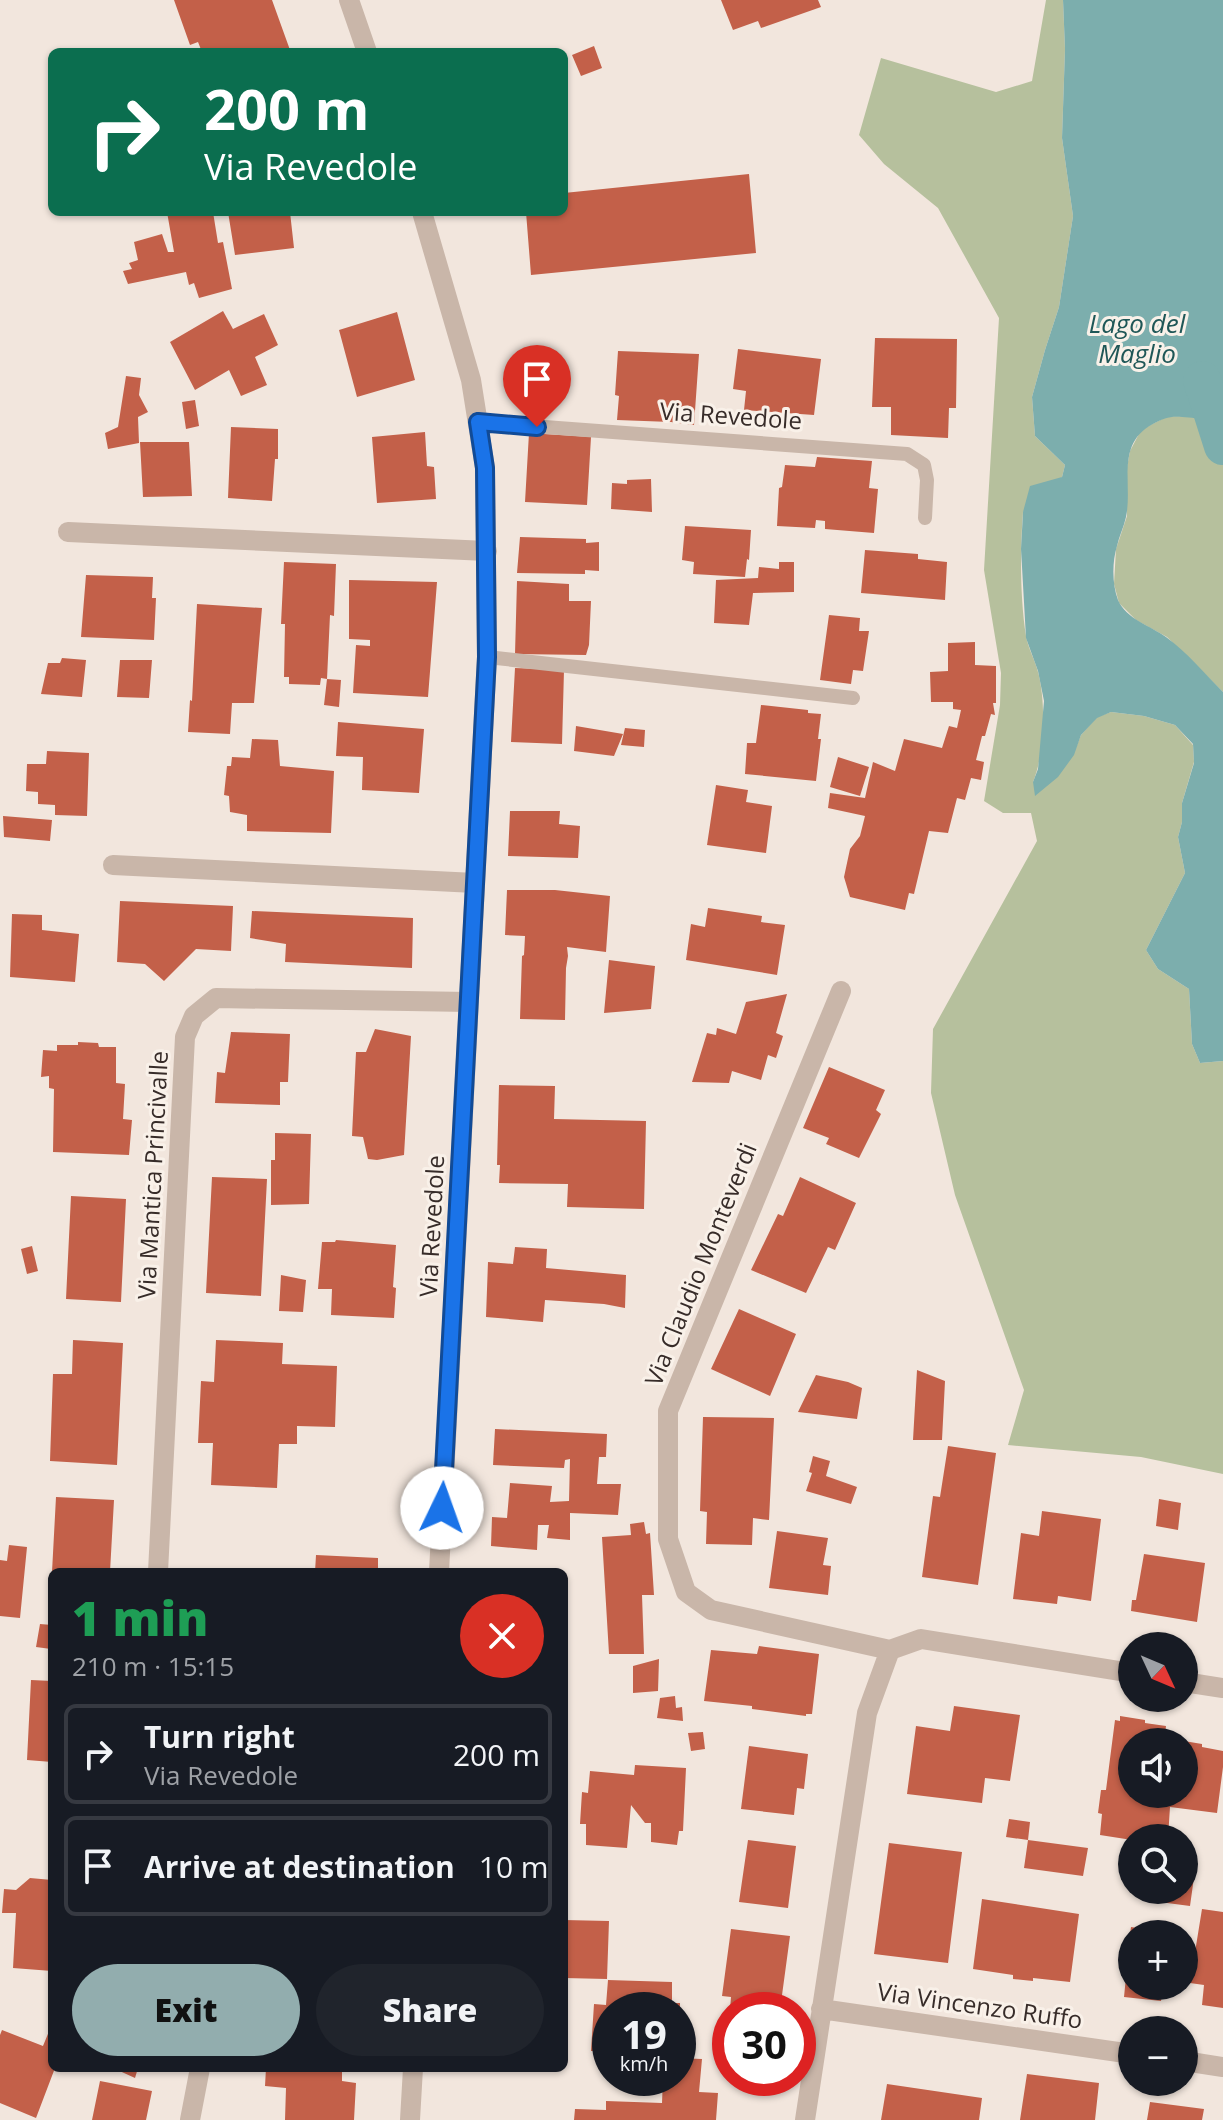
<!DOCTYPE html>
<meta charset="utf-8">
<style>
:root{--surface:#171b24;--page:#20242c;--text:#f1f3f6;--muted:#9ea1a6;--line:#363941;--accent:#92adae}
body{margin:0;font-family:"Open Sans",sans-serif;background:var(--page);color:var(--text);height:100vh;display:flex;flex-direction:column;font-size:30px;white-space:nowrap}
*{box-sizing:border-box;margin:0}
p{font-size:26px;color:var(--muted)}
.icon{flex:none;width:44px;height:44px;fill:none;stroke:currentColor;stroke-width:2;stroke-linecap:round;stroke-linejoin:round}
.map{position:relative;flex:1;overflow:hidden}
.sheet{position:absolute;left:48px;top:1568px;width:520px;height:504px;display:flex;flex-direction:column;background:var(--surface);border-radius:12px;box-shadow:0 2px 6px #0004}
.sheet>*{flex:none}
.hud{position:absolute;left:48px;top:48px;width:520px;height:168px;border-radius:12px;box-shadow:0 2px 6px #0004;background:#0b6e4f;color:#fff;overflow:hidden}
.needle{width:52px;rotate:134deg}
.buttons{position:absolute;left:1118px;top:1632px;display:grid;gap:16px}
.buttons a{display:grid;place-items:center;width:80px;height:80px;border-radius:50%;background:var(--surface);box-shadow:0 2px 6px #0004;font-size:40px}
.speed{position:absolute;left:592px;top:1992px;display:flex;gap:16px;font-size:40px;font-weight:700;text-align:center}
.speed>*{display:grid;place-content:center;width:104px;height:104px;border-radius:50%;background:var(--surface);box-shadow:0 2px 6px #0004;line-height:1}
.speed small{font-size:20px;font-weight:400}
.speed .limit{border:12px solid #d22;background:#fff;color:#111}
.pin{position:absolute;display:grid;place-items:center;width:68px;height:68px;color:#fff;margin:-82px -34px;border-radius:50% 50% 50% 0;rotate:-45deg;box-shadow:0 0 8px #0007}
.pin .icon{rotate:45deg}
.me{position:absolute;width:88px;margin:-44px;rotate:3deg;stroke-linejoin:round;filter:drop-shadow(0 0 6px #0008)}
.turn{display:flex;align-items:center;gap:28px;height:168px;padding:0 24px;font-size:36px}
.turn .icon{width:104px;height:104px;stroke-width:2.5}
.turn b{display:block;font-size:56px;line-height:68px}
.round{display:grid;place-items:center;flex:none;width:84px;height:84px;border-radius:42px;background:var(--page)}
.overview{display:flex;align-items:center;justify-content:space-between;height:136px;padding:0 24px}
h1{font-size:48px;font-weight:800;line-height:60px;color:#1e9e55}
.cta{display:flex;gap:16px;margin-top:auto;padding:16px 24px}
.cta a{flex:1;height:92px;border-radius:48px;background:var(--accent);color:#111;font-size:32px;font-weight:800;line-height:92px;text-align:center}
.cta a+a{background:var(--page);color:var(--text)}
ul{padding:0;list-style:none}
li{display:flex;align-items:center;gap:24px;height:100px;margin:0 16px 12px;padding:0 8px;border:4px solid var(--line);border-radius:12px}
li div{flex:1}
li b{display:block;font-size:30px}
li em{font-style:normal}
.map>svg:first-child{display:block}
.green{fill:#b6c09d}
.water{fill:#7caead}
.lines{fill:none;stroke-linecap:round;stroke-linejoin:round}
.canal{stroke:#7caead;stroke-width:38}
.building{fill:#c36049}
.lane{stroke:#c9b6a9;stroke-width:14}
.street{stroke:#c9b6a9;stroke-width:20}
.route-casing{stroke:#114b97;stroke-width:20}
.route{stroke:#1a73e8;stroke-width:14}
.labels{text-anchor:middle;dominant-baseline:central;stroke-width:6;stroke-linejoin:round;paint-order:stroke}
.street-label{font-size:24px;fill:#372c29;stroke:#f9f1e9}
.water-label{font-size:26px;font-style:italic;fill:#1f5757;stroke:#f9f1e9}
</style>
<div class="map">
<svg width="1223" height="2120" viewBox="0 0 1223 2120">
<rect width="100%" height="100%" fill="#f2e6dd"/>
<path class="green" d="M1046 0H1063L1065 49 1062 138 1073 216 1059 307 1045 350 1032 397 1035 436 1065 465 1062 477 1023 512C1020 551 1020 598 1026 636 1028 648 1035 660 1038 672 1046 701 1045 753 1033 782L1073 755 1081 735 1097 717 1111 712 1144 716 1175 725 1193 745 1194 762 1182 803V822L1178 837 1185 873 1146 950 1158 969 1189 989 1192 1044 1200 1063 1223 1061V1474L1141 1457 1008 1445 1024 1390 955 1195 931 1093 933 1029 1037 841 1031 813H1003L984 801 1000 705 1001 673 984 570 999 318 938 208 884 164 859 135 881 58 996 92 1032 81Z
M1168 416C1193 417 1207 414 1223 437V692L1167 637 1136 620 1119 603 1114 584 1116 549 1127 516V467L1130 451 1141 430Z"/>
<path class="water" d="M1063 0H1223V437C1212 421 1201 418 1182 417 1170 416 1164 418 1153 424 1115 444 1133 484 1126 517 1124 527 1119 536 1117 546 1112 562 1112 584 1118 600 1126 619 1151 626 1166 637 1187 652 1205 674 1223 692V1061L1200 1063 1192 1044 1189 989 1158 969 1146 950 1185 873 1178 837 1182 822V803L1194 763 1193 744 1175 725 1144 716 1111 712 1097 718 1081 735 1074 755 1058 777 1035 796 1033 782 1038 769 1044 701 1038 671 1026 638 1021 549 1023 512 1030 486 1062 477 1065 465 1035 436 1032 397 1045 350 1059 307 1073 216 1062 138 1065 49Z"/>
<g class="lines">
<path class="canal" d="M1202 380 1223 446"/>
</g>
<path class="building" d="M174 0H272L290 50 283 52H202L198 42 190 45Z
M721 0H818L821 7 761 28 758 21 733 30Z
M594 46 602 68 581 76 572 55Z
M749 174 756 253 531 275 526 212H564V193Z
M167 212H213L218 243 223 242 232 289 199 298 194 283 189 285 186 272 128 284 123 271 132 269 129 263 138 260 134 242 162 234 168 252H174Z
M228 212H290L294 248 235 255Z
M223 311 233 329 264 314 278 345 255 357 267 385 241 396 229 370 195 390 170 342Z
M397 312 415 380 357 397 339 330Z
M875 338 957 339 956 408H949L948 438 891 435V407H872Z
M738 349 821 359 814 415 744 410 746 391 733 389Z
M618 351 699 354 694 425 671 422 617 420 619 396 615 395Z
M126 376 141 378 139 395 148 412 138 417 139 443 108 449 105 433 118 427Z
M195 400 199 426 186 429 182 402Z
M231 427 278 429V459H275L272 501 228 498Z
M425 432 427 466 434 467 436 499 377 503 372 437Z
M529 433 591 437 587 505 525 502Z
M140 442H189L192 496 143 497Z
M817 457 872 461 869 488 878 489 874 533 825 529V521L816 520 815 528 777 526 779 488 782 487 785 465 815 467Z
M651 479 652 512 611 509 612 483 627 484V480Z
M685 526 751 530 749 560 747 559 745 577 693 574 694 562 682 560Z
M520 537 586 539V543L599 542V571L585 570V574L517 573Z
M865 550 918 554V559L947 562 945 600 861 593Z
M284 562 336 564 334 616 330 615 327 679 341 680 339 707 324 705 327 679 321 678 320 685 289 684V677H284L285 624H281Z
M779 562H794V592L753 593 749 625 714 623 716 580 758 578 759 567 779 569Z
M86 575 153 577 152 598H156L154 640 81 637Z
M349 580 437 582 428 697 353 693 356 645 370 646V640L349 639Z
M517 581 569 584V601H591L589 645 586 655 515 654Z
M197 604 262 608 254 703H232L230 734 188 732 190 700 192 701Z
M829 615 860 618 859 631H869L863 671 853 670 851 684 820 680Z
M975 642V665L996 666V703H993L995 715 991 714 985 736H982L976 760 984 762 981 780 971 778 965 800 957 798 948 833 929 831 914 894 909 893 905 910 850 897 844 877 850 849 860 836 865 816 828 808 830 793 865 798 873 762 895 771 904 739 942 748 949 726 957 728 961 710 953 709V702H931L930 672 948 671V643Z
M62 658 86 660 82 697 41 694 48 663H60Z
M120 660H152L149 698 117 697Z
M515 668 564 670 562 744 511 742Z
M761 705 808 710V713L821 714 818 739H821L816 781 745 774 747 743H756Z
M338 722 424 729 419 793 362 790 363 757 336 756Z
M576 726 623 734 614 756 574 751Z
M625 728 645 730 644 747 621 745Z
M252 739 278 740 280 766 334 771 331 833 247 831V815L230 812 229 796 224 795 227 766H231L232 757 250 758Z
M47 751 89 753 87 816 55 815V805L38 804V792L26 791 27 764H46Z
M838 757 869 767 860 796 830 787Z
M716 785 748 790 746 802 772 806 766 853 707 845Z
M510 811H560L559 824 580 826 578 858 508 856Z
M3 816 52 820 50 841 4 837Z
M507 890H555L610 896 606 952 567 947 568 956 566 968 565 1020 520 1019 522 956 524 955 525 936 505 935Z
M120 901 233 906 231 951 196 949 164 981 145 964 117 962Z
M708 908 762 916 761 922 785 925 777 975 686 960 691 924 705 927Z
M252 911 413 918 412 968 285 962 286 944 250 938Z
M12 914 42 915V930L79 934 75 982 10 977Z
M609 960 655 966 651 1009 604 1013Z
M787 994 776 1033 783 1036 776 1058 768 1055 761 1080 732 1071 729 1083 692 1082 707 1033 716 1035 717 1028 736 1034 746 1002Z
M375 1029 411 1036 404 1155 377 1160 368 1159 363 1137 352 1136 356 1052H366Z
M231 1032 290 1034 288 1082H280V1105L215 1103 217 1072 225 1073Z
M78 1042 98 1043 99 1047H116V1083L125 1084 123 1119 132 1120 129 1155 53 1152 54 1089 49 1088V1076L41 1077 43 1050 57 1051V1045H78Z
M829 1067 885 1090 876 1110 881 1114 859 1158 826 1144 829 1138 803 1128Z
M499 1085 555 1086 554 1119 646 1121 644 1209 567 1207 568 1184 499 1183 500 1165H497Z
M275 1133 311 1134 309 1204 271 1205V1160H275Z
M212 1177 267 1179 261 1296 206 1293Z
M800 1177 856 1203 835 1250 828 1247 806 1293 751 1270 778 1214 783 1216Z
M71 1196 126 1199 121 1302 66 1299Z
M336 1240 396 1245 393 1287 396 1288 394 1318 331 1315 332 1289H318L322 1242H335Z
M32 1246 38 1271 27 1274 21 1249Z
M515 1247 547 1249 546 1268 626 1275 625 1308 604 1304 545 1300 543 1322 486 1317 488 1262 513 1264Z
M281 1275 306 1280 303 1312 279 1311Z
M739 1309 796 1334 770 1396 711 1369Z
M73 1340 123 1343 117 1465 50 1461 53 1374H72Z
M216 1340 283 1343 282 1364 337 1366 335 1427 297 1426V1444H279L277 1488 211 1485 213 1443H198L201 1381 214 1382Z
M917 1370 945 1381 942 1440H913Z
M816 1375 848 1382 862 1388 857 1419 798 1412Z
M703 1417 774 1418 769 1520 753 1518 752 1545 706 1544 707 1512 700 1511Z
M495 1429 607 1434 606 1457H599L597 1484H621L618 1515 570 1513V1540L547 1538 549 1525H538L537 1550 491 1546 492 1517 507 1518 510 1483 552 1486 550 1502 569 1501 570 1459 565 1460 564 1468 493 1465Z
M948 1446 996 1453 978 1585 922 1577 933 1496 940 1497Z
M813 1456 830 1461 826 1476 857 1487 851 1504 806 1491 812 1473 809 1472Z
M56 1497 114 1500 110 1572H52Z
M1159 1499 1181 1503 1178 1530 1156 1526Z
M1042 1511 1101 1519 1091 1601 1058 1596 1057 1604 1013 1599 1021 1533 1039 1536Z
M644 1522 646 1534 650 1533 654 1595H642L644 1654H609L602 1537 631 1535 630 1524Z
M777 1531 828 1538 823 1565 831 1566 828 1595 769 1588Z
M9 1545 27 1547 20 1618 0 1616V1560L7 1561Z
M1144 1554 1205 1563 1197 1622 1131 1611 1132 1600H1136Z
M316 1555 378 1558V1572H315Z
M40 1624 52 1625 51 1649 36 1647Z
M759 1646 819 1654 812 1714H806V1716L752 1709V1706L704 1701 711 1650 757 1654Z
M659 1659 658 1691 633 1693V1666Z
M31 1680 52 1681V1762L27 1760Z
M675 1696 676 1708 682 1707 683 1721 657 1718 660 1698Z
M954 1706 1020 1715 1010 1781 985 1778 982 1803 907 1794 916 1726 950 1731Z
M1120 1716 1145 1720V1723L1166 1726 1164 1742H1132V1794H1184V1741L1202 1744V1747L1223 1751V1767L1217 1813 1170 1807 1168 1838H1132V1840L1100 1835 1102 1814 1098 1813 1101 1790H1106L1115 1720 1120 1721Z
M703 1732 705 1749 691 1751 688 1733Z
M749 1746 808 1754 804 1789 797 1788 794 1815 741 1809Z
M635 1765 686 1768 683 1831H679L677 1845 651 1842V1823H645L631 1805 627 1848 586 1845V1824H580L582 1792 588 1793 590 1771 634 1775Z
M1009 1819 1030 1822 1028 1840 1006 1837Z
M748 1840 796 1846 788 1908 739 1902Z
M1028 1840 1088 1848 1083 1876 1024 1868Z
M889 1843 962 1852 948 1963 874 1954Z
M1184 1862 1196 1863 1190 1906 1152 1901 1154 1890H1184Z
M30 1878 52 1880V1971L13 1968 16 1913H2L4 1889 16 1890Z
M982 1899 1079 1914 1070 1982 1033 1978V1981L1013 1979V1975L973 1969Z
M1202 1909 1223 1912V2008L1202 2005 1204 1985 1190 1983Z
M564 1920 609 1921 607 1979 564 1978Z
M1131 1927 1163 1932V1934H1130Z
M731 1929 790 1936 780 2010H730L731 1997 722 1996Z
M1130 1937H1132V1986H1163L1161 2001 1124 1997Z
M608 1980 672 1982V2003H680V2010H610V2051H591L594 2004 606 2005Z
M52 2024V2068H55L36 2118 0 2103V2035L2 2030 43 2046Z
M678 2058 702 2059 699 2092 718 2093 716 2120H574L575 2109 606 2110V2101L662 2103 663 2078H678Z
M113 2068H138L135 2078Z
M266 2068H342V2081L356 2083 354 2120H285L286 2088 265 2086Z
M1027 2074 1099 2083 1095 2120H1020Z
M100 2081 152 2091 146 2120H92Z
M887 2084 982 2098 979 2120H881Z
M1150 2102 1204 2109 1202 2120H1147Z"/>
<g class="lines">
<path class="lane" d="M478 422 907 454 924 465 927 480 925 518
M487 657 853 698"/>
<path class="street" d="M349 0 367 52
M422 212 471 380 485 468 487 657 439 1572
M68 532 487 551
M113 865 475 883
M841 991 668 1411V1539L686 1592 711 1610 890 1650
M158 1572 185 1037 194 1016 216 998 469 1002
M1184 1682 1223 1688
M821 2009 1132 2054
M1184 2061 1223 2067
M190 2120 200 2068
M410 2120 413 2068
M805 2120 867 1713 890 1650 921 1639 1132 1673"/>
</g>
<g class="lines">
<g class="route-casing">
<path id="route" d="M442 1508 487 657 485 468 478 422 537 427"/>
</g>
<use href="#route" class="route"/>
</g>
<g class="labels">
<g class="street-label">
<text transform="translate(731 415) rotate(4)">Via Revedole</text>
<text transform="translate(152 1175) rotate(-87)">Via Mantica Princivalle</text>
<text transform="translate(431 1226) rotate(-87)">Via Revedole</text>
<text transform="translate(700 1264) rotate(-68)">Via Claudio Monteverdi</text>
<text transform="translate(980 2005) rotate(8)">Via Vincenzo Ruffo</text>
</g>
<g class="water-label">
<text x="1137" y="323">Lago del<tspan x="1137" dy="30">Maglio</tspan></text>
</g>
</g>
</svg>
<div class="buttons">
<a><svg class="needle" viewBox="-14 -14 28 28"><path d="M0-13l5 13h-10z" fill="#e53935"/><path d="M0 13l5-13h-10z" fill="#9ea1a6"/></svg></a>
<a><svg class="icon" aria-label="sound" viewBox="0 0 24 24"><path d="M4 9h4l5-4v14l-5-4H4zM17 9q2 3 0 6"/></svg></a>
<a><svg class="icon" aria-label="search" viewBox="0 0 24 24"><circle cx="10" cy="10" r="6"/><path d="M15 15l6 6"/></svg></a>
<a>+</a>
<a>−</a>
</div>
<div class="speed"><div>19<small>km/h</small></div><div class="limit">30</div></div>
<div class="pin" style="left:537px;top:427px;background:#d93025"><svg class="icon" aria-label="arrive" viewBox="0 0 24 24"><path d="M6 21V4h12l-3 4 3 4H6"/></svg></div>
<svg class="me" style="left:442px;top:1508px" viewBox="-20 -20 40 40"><circle r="19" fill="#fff"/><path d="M0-13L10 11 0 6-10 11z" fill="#1a73e8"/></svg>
<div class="hud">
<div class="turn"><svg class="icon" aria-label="right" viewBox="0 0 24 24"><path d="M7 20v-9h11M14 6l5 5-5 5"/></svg><div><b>200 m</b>Via Revedole</div></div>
</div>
<section class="sheet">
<div class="overview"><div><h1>1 min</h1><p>210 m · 15:15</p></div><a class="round" style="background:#d93025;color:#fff"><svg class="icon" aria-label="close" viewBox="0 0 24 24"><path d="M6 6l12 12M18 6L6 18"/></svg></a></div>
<ul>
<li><svg class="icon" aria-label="right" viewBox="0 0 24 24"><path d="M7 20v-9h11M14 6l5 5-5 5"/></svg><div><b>Turn right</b><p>Via Revedole</p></div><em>200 m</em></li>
<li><svg class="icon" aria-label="arrive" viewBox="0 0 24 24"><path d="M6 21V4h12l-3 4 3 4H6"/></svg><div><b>Arrive at destination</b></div><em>10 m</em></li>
</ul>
<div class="cta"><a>Exit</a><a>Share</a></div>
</section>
</div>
